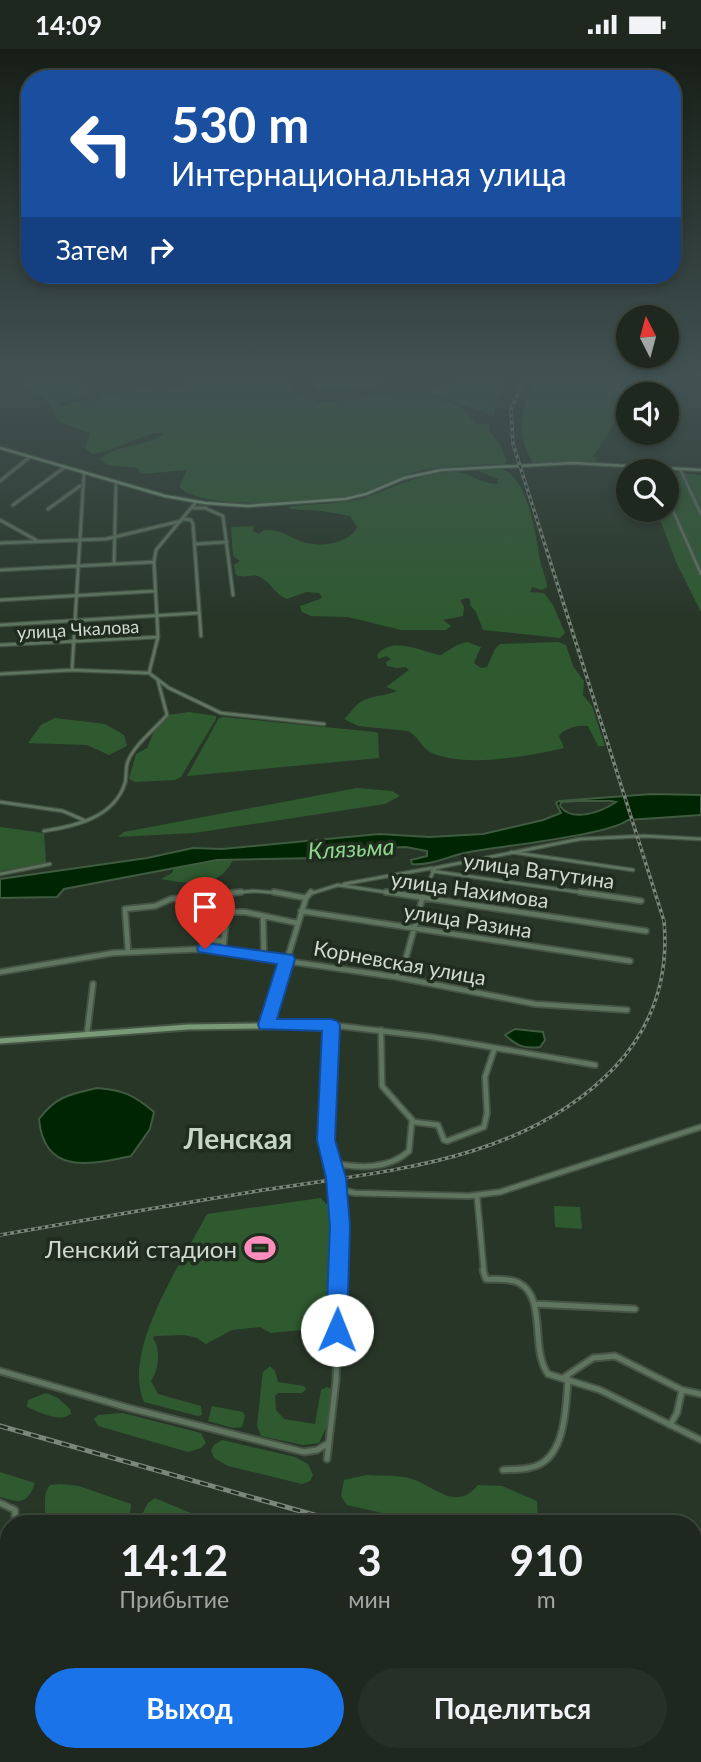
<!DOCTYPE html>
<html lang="ru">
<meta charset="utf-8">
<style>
:root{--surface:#1e281e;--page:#263027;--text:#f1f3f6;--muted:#a1a6a4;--line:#3c443c;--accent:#1a73e8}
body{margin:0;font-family:Lato,sans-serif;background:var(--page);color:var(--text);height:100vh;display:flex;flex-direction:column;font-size:26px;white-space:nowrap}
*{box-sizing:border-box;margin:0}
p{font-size:23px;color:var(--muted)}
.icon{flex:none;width:38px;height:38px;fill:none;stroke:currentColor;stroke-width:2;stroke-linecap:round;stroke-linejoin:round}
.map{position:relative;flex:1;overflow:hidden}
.details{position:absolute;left:0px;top:1466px;width:702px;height:247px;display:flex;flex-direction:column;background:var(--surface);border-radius:28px 28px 0 0;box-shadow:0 4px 10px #0003,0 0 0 2px var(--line)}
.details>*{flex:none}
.hud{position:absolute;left:21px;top:21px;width:660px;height:214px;border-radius:28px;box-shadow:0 4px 10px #0003,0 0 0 2px var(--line);background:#1a4fa0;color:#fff;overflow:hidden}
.needle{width:46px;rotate:354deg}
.tools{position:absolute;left:616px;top:256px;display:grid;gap:14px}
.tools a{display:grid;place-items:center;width:63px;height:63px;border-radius:50%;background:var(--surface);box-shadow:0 4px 10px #0003,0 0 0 2px var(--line);font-size:35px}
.pin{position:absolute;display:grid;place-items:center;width:60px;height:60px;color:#fff;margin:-72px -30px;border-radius:50% 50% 50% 0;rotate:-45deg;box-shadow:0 0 7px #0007}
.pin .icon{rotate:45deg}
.me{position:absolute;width:77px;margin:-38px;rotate:1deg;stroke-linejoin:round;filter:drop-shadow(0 0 5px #0008)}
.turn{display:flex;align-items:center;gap:24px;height:147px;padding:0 35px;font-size:32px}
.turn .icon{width:91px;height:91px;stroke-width:2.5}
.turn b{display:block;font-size:49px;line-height:60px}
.then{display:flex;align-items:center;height:66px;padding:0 35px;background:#0003;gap:14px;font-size:26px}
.eta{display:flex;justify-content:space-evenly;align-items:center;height:119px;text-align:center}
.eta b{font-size:42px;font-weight:700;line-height:49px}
.button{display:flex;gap:14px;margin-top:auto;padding:14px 35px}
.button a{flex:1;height:80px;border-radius:42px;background:var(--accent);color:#fff;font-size:28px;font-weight:700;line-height:80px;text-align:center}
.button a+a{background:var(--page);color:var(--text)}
.status{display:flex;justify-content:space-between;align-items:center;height:49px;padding:0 35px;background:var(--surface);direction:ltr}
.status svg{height:19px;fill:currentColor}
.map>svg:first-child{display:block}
.green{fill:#2f5a30}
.water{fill:#002502;stroke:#3f5b40;stroke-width:2;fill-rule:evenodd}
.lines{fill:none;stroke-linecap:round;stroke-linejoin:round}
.street-far2-casing{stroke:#465446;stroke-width:5}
.street-far1-casing{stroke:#465446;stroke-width:8}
.street-casing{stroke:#465446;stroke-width:9}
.secondary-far1-casing{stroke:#465446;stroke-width:5}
.secondary-casing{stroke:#465446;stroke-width:9}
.street-far2{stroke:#5f755f;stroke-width:2.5}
.street-far1{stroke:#5f755f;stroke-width:4.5}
.street{stroke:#5f755f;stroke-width:5}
.secondary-far1{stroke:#789a77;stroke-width:2.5}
.secondary{stroke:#789a77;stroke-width:5}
.rail-far1-casing{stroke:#7b877b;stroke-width:3.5}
.rail-casing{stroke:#7b877b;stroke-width:5}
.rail-far1{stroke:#1f2c1e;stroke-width:2;stroke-dasharray:3.5;stroke-linecap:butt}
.rail{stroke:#1f2c1e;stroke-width:2.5;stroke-dasharray:8;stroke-linecap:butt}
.route{fill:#1a73e8;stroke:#114b97;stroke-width:2}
.labels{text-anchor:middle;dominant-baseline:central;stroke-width:7;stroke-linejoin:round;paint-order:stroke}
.far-street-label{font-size:18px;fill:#d1dad1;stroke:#1f2c1e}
.street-label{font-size:21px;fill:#d1dad1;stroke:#1f2c1e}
.water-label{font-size:23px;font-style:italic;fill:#8dd68d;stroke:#1f2c1e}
.near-poi-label{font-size:24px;fill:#d1dad1;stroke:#1f2c1e;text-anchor:end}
.district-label{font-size:28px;font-weight:bold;fill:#c5d6c4;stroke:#1f2c1e}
</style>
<div class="status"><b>14:09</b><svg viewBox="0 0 49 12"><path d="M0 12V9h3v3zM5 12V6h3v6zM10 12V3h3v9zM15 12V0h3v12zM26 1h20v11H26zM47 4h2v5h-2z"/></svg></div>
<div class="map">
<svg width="701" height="1713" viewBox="0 0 701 1713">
<rect width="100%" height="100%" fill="#283628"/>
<path class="green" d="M20 329H78L89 342 88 344 57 355 62 358 79 352 98 351 104 347 142 340 165 342 190 334 189 329H285L296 344 319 354 414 342 460 357 476 375H489L490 383 501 397 507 412 504 415C477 416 449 416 423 421 400 426 380 438 358 445 326 454 201 463 179 438L187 421 141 425 138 419 107 416 100 410C119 394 148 398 165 384 148 381 111 404 92 405L85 399 90 384 58 372 48 353Z
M309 329H363L389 335 317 341Z
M455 329H509L497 351 494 367 423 342 454 334Z
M533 329H626C627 357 609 384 594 406L591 407 597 409 596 413 533 414C514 384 523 360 533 329Z
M500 419C529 428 535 485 540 511 542 520 546 528 547 538L542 541 532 538 530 543 544 544 553 556 565 584 560 589 483 581 476 563 470 556V550L466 549 460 551 464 558 463 567 443 571 451 577 446 581H401L348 568 311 567 302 563 300 557 320 550 322 548 319 544 306 543 287 550C275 546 271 533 260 528 252 524 245 530 236 526L234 516 240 512 233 507 231 478 254 477 253 482 259 485 264 481C286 481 289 489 306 494 324 498 349 494 357 478L350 467 322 462 290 460 288 458C313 454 339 456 364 449 393 439 420 424 452 423 469 422 480 435 498 435V430L476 421Z
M667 423 701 426V563L677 515 656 460H667Z
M467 593 481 598 474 614 481 619 487 618 495 600 500 595 558 593 566 596 573 617 584 632 583 646 592 657 605 697H598L588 677C579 676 564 679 559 687L564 699C530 707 465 719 432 704 421 699 418 686 408 682L358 677 344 670C351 664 354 656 364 651 375 646 386 647 397 642L386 638 409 621 406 618 397 619 387 617 386 613 391 610 386 607 379 610 377 606C392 586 422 603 441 606L457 596Z
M189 663 216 667V670L181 728 175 731 135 733 129 730 136 705 147 699 155 680 167 666Z
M223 668 375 683 378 684 379 709 187 727 219 669Z
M55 669 105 675 124 686 127 697 109 706 87 696 28 694 41 676Z
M357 739 392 742 400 747 385 755 194 784 118 788 124 783Z
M0 778 44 784 46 814 0 822Z
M217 811H233C218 841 190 835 161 830L172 824 175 817Z
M321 1149 326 1155H333C345 1175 334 1206 332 1227 331 1242 331 1257 330 1272L304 1281 278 1283 271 1284 260 1278 232 1281 206 1295 197 1289 185 1286 154 1287 153 1289C161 1300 159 1321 151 1332L158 1345 201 1357 202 1366 198 1367 144 1353C121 1302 183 1211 207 1165Z
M554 1157 580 1158 582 1180 555 1178Z
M270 1317 275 1322 278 1333 304 1337 306 1340 302 1344H278L275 1347 276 1361 284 1370 315 1375 321 1341 327 1338 331 1340 327 1377 319 1394 303 1396 261 1387 257 1377 262 1330 263 1323Z
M46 1344 58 1349 70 1360 71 1365C58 1374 40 1363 27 1358L28 1351Z
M212 1357 243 1363 245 1367 242 1378 233 1379 208 1372Z
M123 1364 201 1384 206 1394 201 1399 188 1403 98 1377 94 1370 98 1366Z
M222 1391 295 1408 308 1415 313 1426 310 1432 302 1435 228 1417 214 1409 211 1402 214 1396Z
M0 1423 35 1434C27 1456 20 1454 0 1448Z
M366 1426C378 1427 392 1426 404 1428 432 1432 453 1466 478 1436L502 1437 537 1452 538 1475H431L347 1456 341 1447 344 1431Z
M61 1435 79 1437 131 1455C132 1485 91 1474 71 1473 62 1473 53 1475 43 1475 48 1462 41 1447 50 1436Z
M155 1449 193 1465 211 1466 254 1475H137L148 1454Z
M274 1705V1704L689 1705 688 1713H274Z"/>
<path class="water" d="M652 745 701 746V766L628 771C607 787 498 797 464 804 447 808 429 817 412 815L411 811 427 807V802L406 798 377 799 318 809 217 811 64 840 57 848 0 849V830L147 809 193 799 222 800 379 785 429 788 483 785 543 771 561 764 556 754 559 752ZM578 752H611L616 753C601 763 572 774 560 757L561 753Z
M515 980 543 983 545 991 540 998C524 1000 517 997 505 986Z
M97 1039C123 1041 134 1046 154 1063L150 1080 131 1107C89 1116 44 1126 39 1070 56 1047 71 1045 97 1039Z"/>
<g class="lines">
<g class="street-far2-casing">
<path id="street-far2" d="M680 420 701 465
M0 432 30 408
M667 448 701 525
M13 456 65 418
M191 459H205L223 467 233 546
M48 460 80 437
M183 470 191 471 193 475 201 587
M0 471 36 491
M0 494 106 490 181 472
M195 495 227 493
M114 514 116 433
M0 521 154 513
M0 551 155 542
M0 576 199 564
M0 596 158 588
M72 621 84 424
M149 624 158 588 154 513 156 501 196 453
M149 624 169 639 221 664 324 675
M0 625 72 621 148 624
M0 753 63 762 86 772
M44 782C75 777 114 769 125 734 127 727 125 719 128 712 135 695 155 680 167 666L158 632
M511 803 633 821
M432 822 592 845
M0 825 50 815
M344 835 432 819
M223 845 253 842 291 845
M309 845 338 836 398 845
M423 845 435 819 580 790 644 787 701 790"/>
</g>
<g class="street-far1-casing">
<path id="street-far1" d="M274 843 306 849
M386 843 646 882
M580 843 641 852
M301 862 630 912
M263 867 264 907
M223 892 202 890 205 869 224 867
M223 901 227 863H245L297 874
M128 902 125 860 155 857 171 850 241 843
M0 923 113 904 205 900 396 928 535 955 627 961
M396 928 406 909 424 843
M267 976 306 849 311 843
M381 981 382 1037 414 1073 438 1076 444 1091 447 1092 484 1078 487 1064 485 1028 494 1001
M87 985 93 935
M332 1114C358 1119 388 1121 409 1102L412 1071
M337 1140 355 1144 469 1147 500 1143 701 1078
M477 1147 484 1223
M339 1223 340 1177 336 1129 326 1091 331 976 432 988 595 1016"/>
</g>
<g class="street-casing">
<path id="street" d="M483 1221 486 1230C496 1231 510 1229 519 1234 547 1248 530 1301 548 1325L600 1341 701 1391
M535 1255 635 1260
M0 1322 129 1359 304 1403 317 1401 327 1395
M563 1329 593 1309 615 1307 682 1341 701 1345
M670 1376 677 1364 682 1341
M327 1410 336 1331 339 1221
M503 1421C516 1420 531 1421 542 1414 566 1399 566 1355 568 1330
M0 1454 15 1461V1475
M7 1539 9 1522"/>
</g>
<g class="secondary-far1-casing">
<path id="secondary-far1" d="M0 399 165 447 205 454 248 457 345 450 366 445 404 429 441 421 573 414 701 421"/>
</g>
<g class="secondary-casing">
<path id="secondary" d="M0 992 188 978 331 976"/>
</g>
<use href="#street-far2" class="street-far2"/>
<use href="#street-far1" class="street-far1"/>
<use href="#street" class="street"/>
<use href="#secondary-far1" class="secondary-far1"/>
<use href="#secondary" class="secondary"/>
<g class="rail-far1-casing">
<path id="rail-far1" d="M0 1186C86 1171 171 1156 257 1142 381 1122 523 1115 615 1018 654 976 669 928 664 872L513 395 511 360 525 329"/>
</g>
<g class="rail-casing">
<path id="rail" d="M0 1377 346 1475
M693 1579 701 1582"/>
</g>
<use href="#rail-far1" class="rail-far1"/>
<use href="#rail" class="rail"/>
</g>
<linearGradient id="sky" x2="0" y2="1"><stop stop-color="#161e16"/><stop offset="0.58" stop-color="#425253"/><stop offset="1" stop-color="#425253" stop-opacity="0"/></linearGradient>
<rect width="701" height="569" fill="url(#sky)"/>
<path class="route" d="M205 894 293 906 295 910 277 970H331L337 972 340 976 335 1091 346 1129 350 1177 347 1281 344 1287 337 1290 329 1287 326 1281 330 1177 326 1129 317 1091 322 982 260 980 258 976 277 915 199 903 197 900 199 896Z"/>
<defs>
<g id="stadium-bare" transform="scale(2.415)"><path d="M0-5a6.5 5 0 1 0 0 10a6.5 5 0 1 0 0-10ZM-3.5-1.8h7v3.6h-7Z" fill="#fe8ebd" stroke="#1f2c1e" stroke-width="2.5" paint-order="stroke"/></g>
</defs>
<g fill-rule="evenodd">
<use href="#stadium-bare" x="260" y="1199"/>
</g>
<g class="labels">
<g class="far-street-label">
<text transform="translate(78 580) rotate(-3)">улица Чкалова</text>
</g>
<g class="street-label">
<text transform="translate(539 821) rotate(8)">улица Ватутина</text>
<text transform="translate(470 840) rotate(8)">улица Нахимова</text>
<text transform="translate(468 871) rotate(9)">улица Разина</text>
<text transform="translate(400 913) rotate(10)">Корневская улица</text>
</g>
<g class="water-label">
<text transform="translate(351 799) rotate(-3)">Клязьма</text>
</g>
<g class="near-poi-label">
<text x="237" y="1199">Ленский стадион</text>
</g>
<g class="district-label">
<text x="238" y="1089">Ленская</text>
</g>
</g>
</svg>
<div class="tools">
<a><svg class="needle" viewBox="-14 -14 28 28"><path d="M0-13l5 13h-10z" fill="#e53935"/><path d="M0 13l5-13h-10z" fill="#a1a6a4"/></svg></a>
<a><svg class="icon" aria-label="sound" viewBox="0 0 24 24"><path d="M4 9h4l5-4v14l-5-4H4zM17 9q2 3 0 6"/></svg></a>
<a><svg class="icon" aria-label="search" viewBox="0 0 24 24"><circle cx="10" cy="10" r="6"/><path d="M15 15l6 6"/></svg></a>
</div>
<div class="pin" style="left:205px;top:900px;background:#d93025"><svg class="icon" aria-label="arrive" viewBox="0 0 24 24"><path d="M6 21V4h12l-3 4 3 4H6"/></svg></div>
<svg class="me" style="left:337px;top:1281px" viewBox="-20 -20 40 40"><circle r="19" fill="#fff"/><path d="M0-13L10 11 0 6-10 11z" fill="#1a73e8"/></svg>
<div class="hud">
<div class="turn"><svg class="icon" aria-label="left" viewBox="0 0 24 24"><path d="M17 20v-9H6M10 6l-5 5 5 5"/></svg><div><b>530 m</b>Интернациональная улица</div></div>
<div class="then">Затем<svg class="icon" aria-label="right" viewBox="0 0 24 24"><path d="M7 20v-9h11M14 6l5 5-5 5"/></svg></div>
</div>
<section class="details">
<div class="eta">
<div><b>14:12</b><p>Прибытие</p></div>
<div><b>3</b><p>мин</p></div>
<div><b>910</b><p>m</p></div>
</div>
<div class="button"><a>Выход</a><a>Поделиться</a></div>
</section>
</div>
